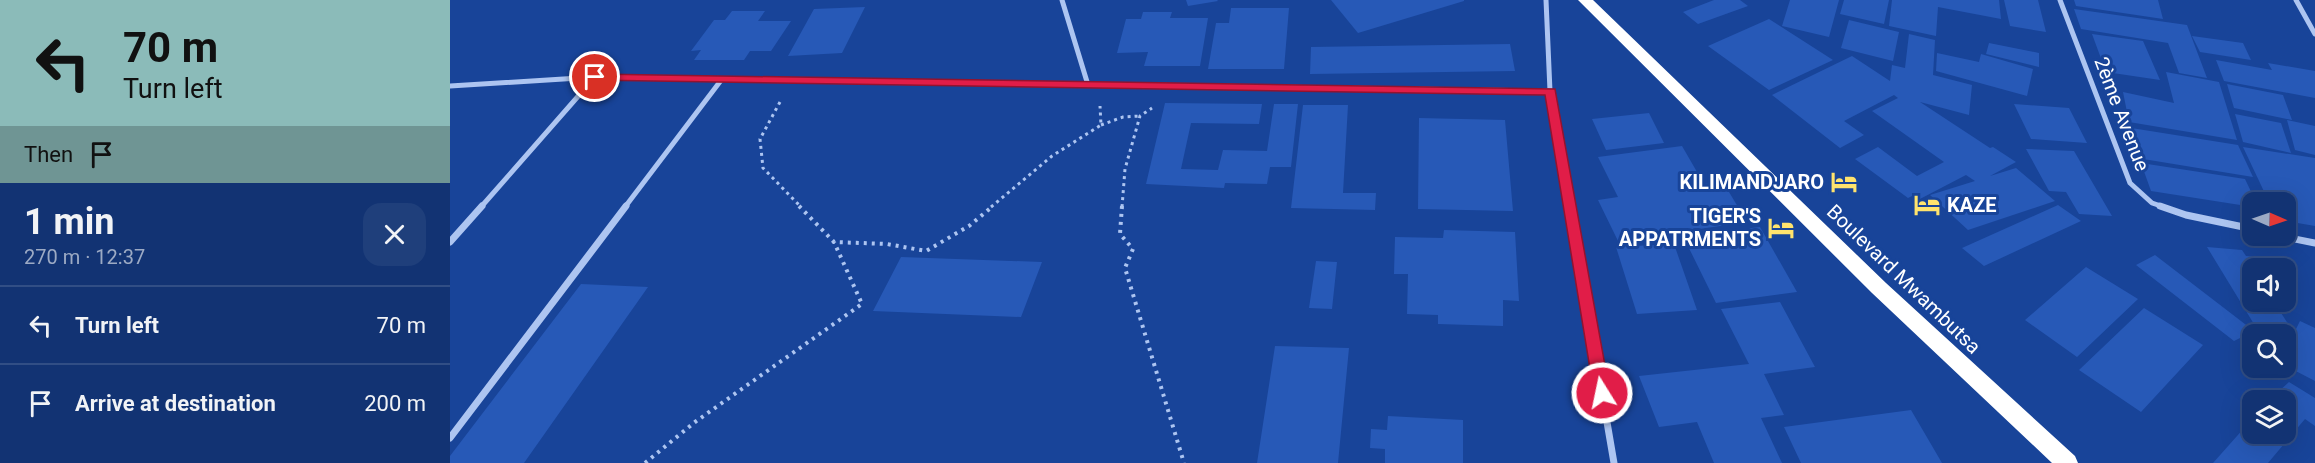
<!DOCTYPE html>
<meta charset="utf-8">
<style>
:root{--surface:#123373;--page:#1f3f7b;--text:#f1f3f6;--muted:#9caac4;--line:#314e85}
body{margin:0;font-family:Roboto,sans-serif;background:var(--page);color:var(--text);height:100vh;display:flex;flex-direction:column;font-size:22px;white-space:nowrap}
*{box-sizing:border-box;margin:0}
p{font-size:20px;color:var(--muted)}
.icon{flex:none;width:33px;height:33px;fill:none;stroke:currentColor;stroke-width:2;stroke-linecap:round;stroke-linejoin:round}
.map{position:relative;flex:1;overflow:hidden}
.side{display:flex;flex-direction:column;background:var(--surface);width:450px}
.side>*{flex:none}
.top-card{background:#8bbbb9;color:#111;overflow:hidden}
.needle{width:39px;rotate:92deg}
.tools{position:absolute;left:1792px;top:192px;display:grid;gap:12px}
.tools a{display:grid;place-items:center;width:54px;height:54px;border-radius:12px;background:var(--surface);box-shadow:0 6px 24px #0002,0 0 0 2px var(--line);font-size:30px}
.pin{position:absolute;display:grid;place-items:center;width:51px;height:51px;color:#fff;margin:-26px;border:3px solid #fff;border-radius:50%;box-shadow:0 2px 6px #0007}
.me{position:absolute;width:66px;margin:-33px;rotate:350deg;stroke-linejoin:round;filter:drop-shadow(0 0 4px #0008)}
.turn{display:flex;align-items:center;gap:21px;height:126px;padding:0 24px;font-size:27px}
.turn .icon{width:78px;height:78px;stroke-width:2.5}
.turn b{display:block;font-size:42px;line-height:51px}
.then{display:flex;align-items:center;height:57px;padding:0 24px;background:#0003;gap:12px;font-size:22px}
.round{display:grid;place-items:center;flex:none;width:63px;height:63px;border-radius:18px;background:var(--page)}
.headline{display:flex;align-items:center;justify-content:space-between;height:102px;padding:0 24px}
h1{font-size:36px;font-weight:700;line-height:45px}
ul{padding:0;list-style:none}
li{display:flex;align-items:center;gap:18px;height:78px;padding:0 24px;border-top:2px solid var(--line)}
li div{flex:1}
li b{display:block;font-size:22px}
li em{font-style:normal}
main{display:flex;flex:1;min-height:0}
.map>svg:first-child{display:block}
.building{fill:#2759b7}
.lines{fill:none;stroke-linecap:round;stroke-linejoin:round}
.path-far1{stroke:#adc5f1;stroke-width:3;stroke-dasharray:3 4;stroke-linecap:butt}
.path{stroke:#adc5f1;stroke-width:4;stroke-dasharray:3 5;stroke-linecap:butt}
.street-far1{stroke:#adc5f1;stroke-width:5}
.street{stroke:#adc5f1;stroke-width:7}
.highway{fill:#fff;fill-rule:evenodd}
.route{fill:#e11d48;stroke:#92132f;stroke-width:1.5}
.labels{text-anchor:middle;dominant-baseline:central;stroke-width:6;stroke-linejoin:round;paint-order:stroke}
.street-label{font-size:20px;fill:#fff;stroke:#184499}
.poi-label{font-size:20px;font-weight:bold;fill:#fff;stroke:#184499;text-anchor:end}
</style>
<main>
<section class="side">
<div class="top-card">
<div class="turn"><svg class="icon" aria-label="left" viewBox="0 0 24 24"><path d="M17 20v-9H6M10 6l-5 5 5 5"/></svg><div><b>70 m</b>Turn left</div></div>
<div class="then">Then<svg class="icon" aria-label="arrive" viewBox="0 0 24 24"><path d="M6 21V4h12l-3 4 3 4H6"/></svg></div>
</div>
<div class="headline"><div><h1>1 min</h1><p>270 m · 12:37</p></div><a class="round"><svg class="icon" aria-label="close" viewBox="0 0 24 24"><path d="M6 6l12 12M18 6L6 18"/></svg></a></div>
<ul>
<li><svg class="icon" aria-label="left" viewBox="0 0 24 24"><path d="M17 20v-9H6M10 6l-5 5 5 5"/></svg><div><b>Turn left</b></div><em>70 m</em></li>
<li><svg class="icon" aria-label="arrive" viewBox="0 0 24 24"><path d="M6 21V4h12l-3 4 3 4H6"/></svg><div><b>Arrive at destination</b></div><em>200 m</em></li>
</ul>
</section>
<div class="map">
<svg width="1865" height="463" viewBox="0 0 1865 463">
<rect width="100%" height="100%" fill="#184499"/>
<path class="building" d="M736 0H767L768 1 738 6Z
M881 0H1014V1L908 33Z
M1264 0H1290L1298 6 1248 24 1233 12Z
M1340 0H1389L1379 37 1332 26Z
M1394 0H1439L1434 24 1390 14Z
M1442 0H1549L1551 19 1488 7 1486 36 1439 26Z
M1554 0H1588L1596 32 1560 26Z
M1624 0H1708L1713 19 1626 6Z
M415 7 392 53 338 56 364 9Z
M781 8H839L834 69H758L766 23H779Z
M1624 9 1737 25 1757 78 1729 73 1718 43 1631 29Z
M282 11H315L308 21H341L321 51H300L294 60H244L251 50 241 51 264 20H275Z
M693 12H722L720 18H758L750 66H694L698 52 667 53 676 19H691Z
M1319 19 1383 60 1319 90 1258 46Z
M1399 20 1449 32 1443 61 1391 48Z
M1459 34 1485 40 1483 75 1522 85 1519 115 1470 102 1540 148 1543 147 1566 162 1540 176 1566 168 1605 201 1518 230 1480 195 1525 181 1516 175 1468 200 1462 196 1458 198 1405 159 1428 147 1467 176 1494 162 1422 111 1448 98 1444 95 1394 121 1414 135 1390 148 1322 95 1402 56 1440 81 1442 65 1455 68Z
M1642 34 1693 41 1710 80 1656 72Z
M1742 36 1793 43 1801 60 1750 52Z
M1539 43 1589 53V67L1536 54Z
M1060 44 1065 71 860 74 861 47Z
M1487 53 1529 62 1531 54 1583 69 1577 96 1486 71Z
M1766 60 1822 70 1818 63 1865 71V98L1774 81Z
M1716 72 1769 82 1787 140 1679 122 1673 92 1724 103Z
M1777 84 1833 95 1842 120 1784 108Z
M715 103 812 104 809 124 741 123 731 169 768 170 773 150 817 151 824 104H848L841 167H820L817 184 775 183 774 188 696 184Z
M1564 104 1619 108 1637 143 1581 139Z
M853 105H898L893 193H926L925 210 841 208Z
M1199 113 1214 143 1156 150 1142 119Z
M1785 114 1831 123 1841 153 1793 142Z
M969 118 1055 120 1063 211 968 209Z
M1837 120 1865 126V155L1845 150Z
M1675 127 1788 145 1803 177 1687 158Z
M1232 146 1254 184 1273 182 1297 222 1168 241 1148 200 1168 197 1148 157Z
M1793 147 1865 158V226L1836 221V202H1819Z
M1576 149 1624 151 1662 216 1629 214 1616 192 1599 191Z
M1691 163 1795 179 1806 202H1803V207L1701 191Z
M1608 205 1631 221 1534 266 1512 248Z
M1310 227 1347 292 1266 303 1233 236Z
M994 230 1065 232 1069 301 1053 300V326L988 324V315L957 314 958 274H944L945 237 993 238Z
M1224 244 1247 310 1187 314 1166 247Z
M1757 247 1792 250 1796 256 1819 258 1826 268H1803V302H1824L1844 333 1850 321 1865 328V381L1836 366V334H1810Z
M1705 255 1804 331 1784 341 1686 265Z
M451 257 592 262 571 317 423 311Z
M866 261 887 262 882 309 859 308Z
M1636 267 1688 299 1627 357 1575 320Z
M131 284 198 287 74 463H0V456Z
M1836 285 1847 303 1836 302Z
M1330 302 1365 367 1314 374 1334 415 1311 418 1332 463H1264L1247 422 1209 427 1189 376 1299 364 1271 309Z
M1694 308 1753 345 1691 412 1629 370Z
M825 346 899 348 888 463H807Z
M1839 382 1865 398V426L1855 419 1818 463H1763L1803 418V434H1836V400H1819Z
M1461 410 1492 463H1351L1334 427Z
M938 416 1013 420V463H935V449L920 448 921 429 937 430Z"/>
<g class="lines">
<path class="path-far1" d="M330 102 310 139 313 168 351 207
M651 125 673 117 690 116
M541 207 602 156 651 125 650 106
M672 207 675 169 690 116 702 108"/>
<path class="path" d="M349 206 384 242 437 244 476 251 519 226 543 206
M672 206 670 234 683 249 675 268 734 463
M195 463 245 422 412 304 384 242"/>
<path class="street-far1" d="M612 0 638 85
M1096 0 1100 91 1120 207
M1610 0 1680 183 1702 203 1714 207
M1846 0 1865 34
M0 86 145 77 1100 91
M31 207 145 77
M175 207 272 79"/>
<path class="street" d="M1120 206 1164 463
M1710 206 1736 215 1803 229
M1830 236 1865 243
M0 242 32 206
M0 438 176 206"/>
<path class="highway" d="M1128 0H1143L1436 283 1625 456 1628 463H1602L1422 293Z"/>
</g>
<path class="route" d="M145 74 1105 89 1160 393 1152 400 1144 393 1095 95 141 80V75Z"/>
<defs>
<g id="hotel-bare" transform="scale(2.07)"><path d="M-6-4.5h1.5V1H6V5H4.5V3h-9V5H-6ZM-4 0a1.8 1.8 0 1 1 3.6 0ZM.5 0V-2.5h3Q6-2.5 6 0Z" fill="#ffe36d" stroke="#184499" stroke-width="2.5" paint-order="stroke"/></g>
</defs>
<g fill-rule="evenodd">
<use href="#hotel-bare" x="1394" y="182"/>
<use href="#hotel-bare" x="1477" y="205"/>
<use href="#hotel-bare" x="1331" y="228"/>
</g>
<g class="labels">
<g class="street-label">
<text transform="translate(1672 114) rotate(69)">2ème Avenue</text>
<text transform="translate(1454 279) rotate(44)">Boulevard Mwambutsa</text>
</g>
<g class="poi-label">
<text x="1374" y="182">KILIMANDJARO</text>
<text x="1497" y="205" text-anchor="start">KAZE</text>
<text x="1311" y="216">TIGER'S<tspan x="1311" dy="23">APPATRMENTS</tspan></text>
</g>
</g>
</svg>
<div class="tools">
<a><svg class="needle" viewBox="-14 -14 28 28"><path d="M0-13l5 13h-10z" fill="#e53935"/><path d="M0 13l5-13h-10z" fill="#9caac4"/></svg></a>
<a><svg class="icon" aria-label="sound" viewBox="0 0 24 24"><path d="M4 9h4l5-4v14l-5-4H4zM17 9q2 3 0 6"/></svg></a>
<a><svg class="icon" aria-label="search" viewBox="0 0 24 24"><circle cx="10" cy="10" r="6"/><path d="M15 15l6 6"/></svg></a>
<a><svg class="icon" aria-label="layers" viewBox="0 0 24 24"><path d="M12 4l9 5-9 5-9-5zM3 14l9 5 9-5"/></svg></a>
</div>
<div class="pin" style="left:145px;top:77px;background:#d93025"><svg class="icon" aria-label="arrive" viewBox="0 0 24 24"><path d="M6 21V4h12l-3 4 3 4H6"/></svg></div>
<svg class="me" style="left:1152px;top:393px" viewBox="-20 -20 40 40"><circle r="17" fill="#e11d48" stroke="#fff" stroke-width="3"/><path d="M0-11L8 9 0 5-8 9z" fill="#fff"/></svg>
</div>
</main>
